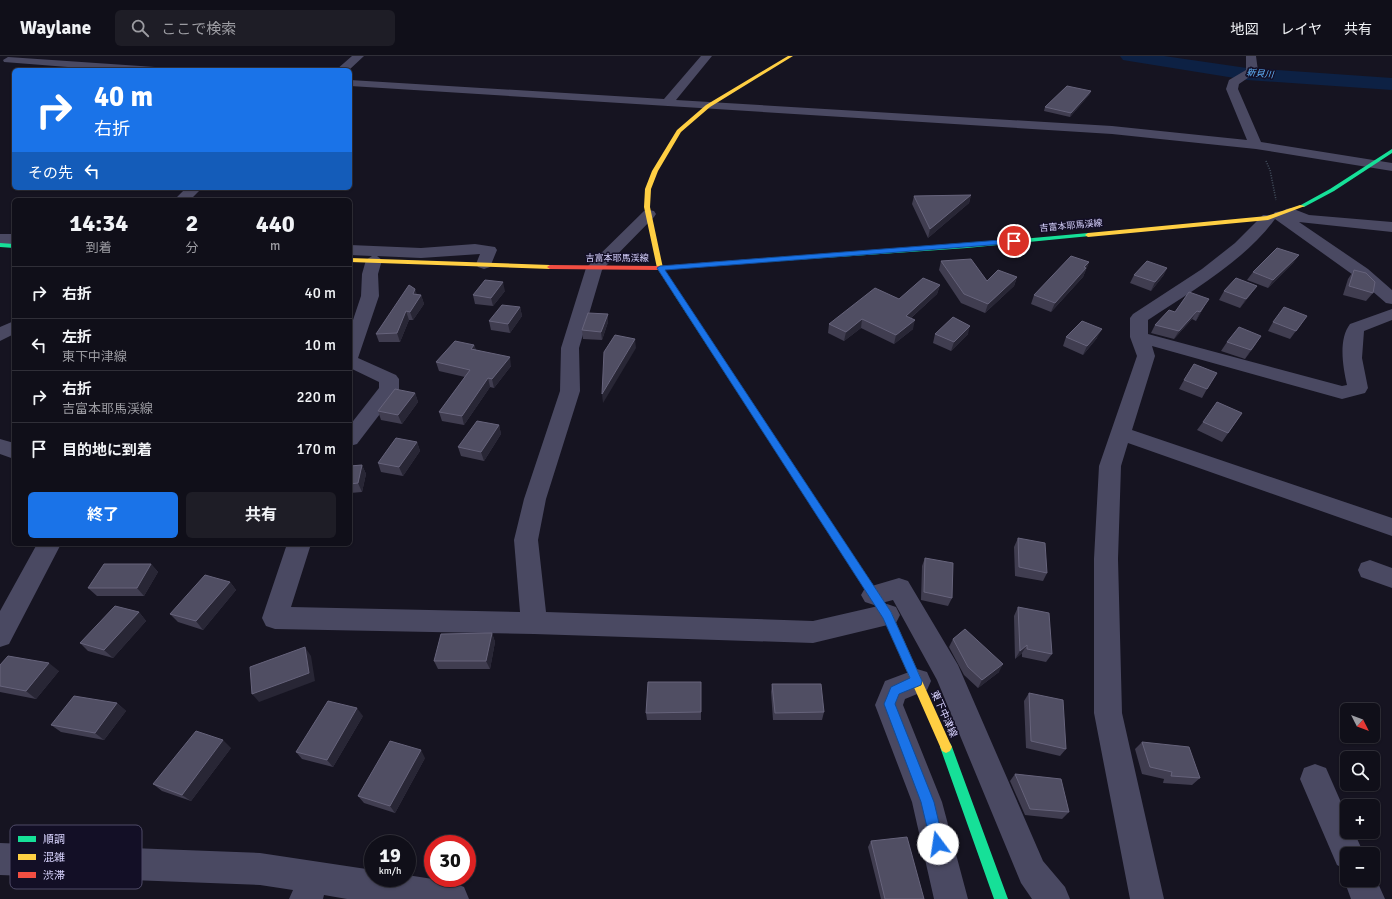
<!DOCTYPE html>
<html lang="ja">
<meta charset="utf-8">
<style>
:root{--surface:#100f19;--page:#1e1d26;--text:#f1f3f6;--muted:#9c9ca2;--line:#302f38;--accent:#1a73e8}
body{margin:0;font-family:Signika,"Noto Sans JP",sans-serif;background:var(--page);color:var(--text);height:100vh;display:flex;flex-direction:column;font-size:15px;white-space:nowrap}
*{box-sizing:border-box;margin:0}
p{font-size:13px;color:var(--muted)}
.icon{flex:none;width:22px;height:22px;fill:none;stroke:currentColor;stroke-width:2;stroke-linecap:round;stroke-linejoin:round}
.map{position:relative;flex:1;overflow:hidden}
.side{position:absolute;left:12px;top:142px;width:340px;height:348px;display:flex;flex-direction:column;background:var(--surface);border-radius:6px;box-shadow:0 1px 3px #0004,0 0 0 1px var(--line)}
.side>*{flex:none}
.guide{position:absolute;left:12px;top:12px;width:340px;height:122px;border-radius:6px;box-shadow:0 1px 3px #0004,0 0 0 1px var(--line);background:#1a73e8;color:#fff;overflow:hidden}
.needle{width:26px;rotate:132deg}
.buttons{position:absolute;left:1340px;top:647px;display:grid;gap:8px}
.buttons a{display:grid;place-items:center;width:40px;height:40px;border-radius:6px;background:var(--surface);box-shadow:0 1px 3px #0004,0 0 0 1px var(--line);font-size:20px}
.speed{position:absolute;left:364px;top:779px;display:flex;gap:8px;font-size:20px;font-weight:700;text-align:center}
.speed>*{display:grid;place-content:center;width:52px;height:52px;border-radius:50%;background:var(--surface);box-shadow:0 1px 3px #0004,0 0 0 1px var(--line);line-height:1}
.speed small{font-size:10px;font-weight:400}
.speed .limit{border:6px solid #d22;background:#fff;color:#111}
.pin{position:absolute;display:grid;place-items:center;width:34px;height:34px;color:#fff;margin:-17px;border:2px solid #fff;border-radius:50%;box-shadow:0 1px 4px #0007}
.me{position:absolute;width:44px;margin:-22px;rotate:346deg;stroke-linejoin:round;filter:drop-shadow(0 0 3px #0008)}
.turn{display:flex;align-items:center;gap:14px;height:84px;padding:0 16px;font-size:18px}
.turn .icon{width:52px;height:52px;stroke-width:2.5}
.turn b{display:block;font-size:28px;line-height:34px}
.then{display:flex;align-items:center;height:38px;padding:0 16px;background:#0003;gap:8px;font-size:15px}
.eta{display:flex;justify-content:space-evenly;align-items:center;height:68px;text-align:center}
.eta b{font-size:24px;font-weight:700;line-height:28px}
.button{display:flex;gap:8px;margin-top:auto;padding:8px 16px}
.button a{flex:1;height:46px;border-radius:6px;background:var(--accent);color:#fff;font-size:16px;font-weight:700;line-height:46px;text-align:center}
.button a+a{background:var(--page);color:var(--text)}
ul{padding:0;list-style:none}
li{display:flex;align-items:center;gap:12px;height:52px;padding:0 16px;border-top:1px solid var(--line)}
li div{flex:1}
li b{display:block;font-size:15px}
li em{font-style:normal}
header{display:flex;align-items:center;gap:24px;box-sizing:border-box;height:56px;padding:0 20px;background:var(--surface);border-bottom:1px solid var(--line)}
header strong{font-size:19px}
nav{display:flex;gap:22px;margin-inline-start:auto;font-size:14px}
.search{width:280px;height:36px;background:var(--page);display:flex;align-items:center;gap:10px;box-sizing:border-box;padding:0 14px;border-radius:6px;color:var(--muted);font-size:15px}
.map>svg:first-child{display:block}
.lines{fill:none;stroke-linecap:round;stroke-linejoin:round}
.river{fill:#0d2144;fill-rule:evenodd}
.path{stroke:#44505f;stroke-width:1.5;stroke-dasharray:1 1.5;stroke-linecap:butt}
.street{fill:#4a4962;fill-rule:evenodd}
.fast{fill:#16e098;fill-rule:evenodd}
.slow{fill:#ffcf43;fill-rule:evenodd}
.jam{fill:#f24e42;fill-rule:evenodd}
.wall{fill:#403d50}
.shaded-wall{fill:#282635}
.building{fill:#504e63;stroke:#66637b}
.route{fill:#1a73e8;stroke:#114b97}
.labels{text-anchor:middle;dominant-baseline:central;stroke-width:3;stroke-linejoin:round;paint-order:stroke}
.far-water-label{font-size:9px;font-style:italic;fill:#62b6ff;stroke:#130f26}
.far-street-label{font-size:9px;fill:#d9d4ff;stroke:#130f26}
.street-label{font-size:10px;fill:#d9d4ff;stroke:#130f26}
.key{fill:#130f26;stroke:#4e4a67;stroke-width:1}
.key-label{font-size:11px;fill:#d9d4ff}
</style>
<header>
<strong>Waylane</strong>
<div class="search"><svg class="icon" aria-label="search" viewBox="0 0 24 24"><circle cx="10" cy="10" r="6"/><path d="M15 15l6 6"/></svg>ここで検索</div>
<nav><a>地図</a><a>レイヤ</a><a>共有</a></nav>
</header>
<div class="map">
<svg width="1392" height="843" viewBox="0 0 1392 843">
<rect width="100%" height="100%" fill="#161421"/>
<g class="lines">
<path class="river" d="M1120 0H1164L1247 12 1392 22V34L1247 24 1129 5 1123 4Z"/>
<path class="path" d="M1266 105 1270 114 1276 144"/>
<path class="street" d="M352 0H364L349 14H336Z
M701 0H712L676 44 1112 70 1247 84 1226 33 1229 24 1246 14V0H1256L1258 15 1239 28 1238 33 1261 86 1392 107V115L1256 93 1112 78 350 30V24L664 43Z
M8 1 155 11 161 14H106L4 6 3 4Z
M186 132H202L190 144H174Z
M1291 152 1309 159 1392 166V176L1299 166 1368 213 1392 234V248L1386 247 1356 221 1275 163C1247 203 1189 237 1148 264V278L1342 330 1347 329C1343 311 1338 284 1350 268L1392 253V264L1364 275 1362 302 1368 332 1365 337 1342 343 1152 290 1155 300 1132 374 1392 462V480L1128 387 1121 410 1118 503 1122 657 1164 843H1130L1094 657V503L1099 410 1137 300 1130 281V262L1133 258 1202 213 1235 187 1263 159H1273L1275 156 1284 155 1286 153Z
M649 154 654 155 656 158 654 161 602 214 579 292 580 335 546 443 538 484 546 556 813 565 887 548 896 551 900 559 896 567 813 587 534 578 275 573 266 570 262 562 287 488H311L291 551 520 556 514 484 524 443 560 335 561 292 586 212 644 155Z
M0 178H14V188H0Z
M475 188 495 191 497 194 490 211 484 213 478 211 476 208 480 198 421 202 377 200 382 204 378 218 379 240 358 302 396 319 399 323V333L357 388 350 390V369L379 332V326L350 312V273L361 240 362 218 366 204 372 200 350 199V189L421 192Z
M14 265V278L0 285V271Z
M0 383 14 387V403L0 398Z
M37 488H61L9 588 0 591V555Z
M1370 504 1392 512V532L1361 521 1358 514 1361 507Z
M899 522 908 525 958 609 1043 805 1065 831 1070 843H1032L1021 827 937 624 893 544 874 549 865 546 861 539 865 532Z
M917 613 927 616 931 625 927 634 905 643 903 649 942 746 968 843H934L912 746 875 649 885 625Z
M1315 708 1326 712 1347 760V776H1354L1364 798H1347V814L1337 809 1300 723 1304 712Z
M0 787 260 797 373 814V822H407V819L452 826 464 831 469 843H347L324 839 323 843H289L293 834 260 829 0 819Z
M1347 816V824H1373V816L1385 843H1351L1344 824Z"/>
<path class="fast" d="M1392 93V97L1334 135 1304 151 1299 150 1330 133Z
M1088 177 1091 179 1090 180 967 192 766 206 763 204 766 202 967 188Z
M0 187 14 188V192L0 191Z
M676 235 679 237 805 427 807 429 805 431H799L673 237Z
M946 685 950 687 952 691 1008 843H994L940 691 942 687Z"/>
<path class="slow" d="M788 0H793L710 51 681 76 658 115 651 133 650 151 663 212 679 237 676 239 674 238 657 212 644 151 645 133 652 115 677 74 706 49Z
M1300 149 1305 150 1268 164 1088 181 1085 179 1088 177 1267 160Z
M350 202 550 209 553 211 550 213 350 206Z
M802 426 805 427 891 556 950 687 952 691 950 695 946 697 942 695 883 561 799 431 797 429 799 427Z"/>
<path class="jam" d="M766 202 769 204 768 205 660 214 550 213 547 211 550 209 660 210Z"/>
</g>
<path class="wall" d="M1091 35 1089 39 1070 61 1044 55 1045 51Z
M971 139 969 147 928 182 912 148 914 140Z
M1299 199 1293 207 1268 232 1247 224 1253 216Z
M941 205 987 225 1017 221 1014 230 985 257 961 247 939 214Z
M1089 206 1083 221 1051 256 1031 248 1034 239Z
M1167 212 1163 220 1151 235 1130 227 1134 219Z
M1354 214 1373 237 1366 245 1343 239 1348 223Z
M940 229 937 238 911 262 913 273 894 288 861 272 844 285 828 277 829 268Z
M505 235 493 250 475 248 473 239Z
M1224 235 1251 238 1240 252 1219 244Z
M417 239H421L424 248 413 264H409L400 286H379L376 278Z
M520 251 522 260 510 277 491 274 489 265Z
M1204 251 1196 265 1192 263 1174 283 1151 277 1155 269 1175 256Z
M1307 260 1290 283 1268 275 1273 266Z
M608 266 602 284 583 283 582 274Z
M935 278H968L951 295 933 287Z
M1066 281 1097 282 1083 299 1063 290Z
M1227 286 1256 288 1245 303 1221 295Z
M474 289 476 294 511 310 494 332 490 331 464 369 442 365 439 356 465 321 439 315 436 306Z
M1184 324 1207 333 1202 342 1179 333Z
M415 337 418 346 402 368 381 364 378 355Z
M1242 357 1222 386 1197 374 1203 366Z
M499 369 501 378 484 405 461 400 458 391Z
M417 386 420 395 403 420 381 416 378 407Z
M362 409 366 418 362 436 350 437V410Z
M1018 482 1047 517 1043 525 1015 520 1014 491Z
M925 502 952 542 948 550 921 544 922 510Z
M151 508 158 516 144 540H97L88 532Z
M230 526 236 534 203 574 178 566 170 558Z
M1018 551 1052 598 1046 606 1022 601V597L1015 603 1014 560Z
M139 556 146 565 113 602 88 595 80 587Z
M492 577 495 586 490 613H438L434 605Z
M953 583 999 616 978 632 964 619 949 591Z
M0 609 59 615 36 643 0 636Z
M701 626V664H647L646 657Z
M772 628 824 656 822 664H773L771 636Z
M1029 637 1066 693 1060 700 1026 692 1024 645Z
M117 647 126 655 104 684 61 676 51 669Z
M363 660 333 711 302 703 296 696Z
M1142 686 1200 722 1192 729 1163 727 1164 723 1142 718 1135 693Z
M231 692 191 745 162 735 153 728Z
M425 702 395 757 364 747 358 740Z
M1015 718 1069 756 1062 763 1025 759 1010 725Z
M871 785 924 843H881L868 791Z"/>
<path class="shaded-wall" d="M1091 35 1089 39 1070 61 1071 57Z
M971 139 969 147 928 182 930 173Z
M1299 199 1293 207 1268 232 1273 224Z
M1089 206 1083 221 1051 256 1055 247Z
M1167 212 1163 220 1151 235 1155 226Z
M1017 221 1014 230 985 257 988 248Z
M503 226 505 235 493 250 491 242Z
M940 229 937 238 904 268 906 260Z
M1257 230 1251 238 1240 252 1246 243Z
M415 233 418 241 413 238Z
M421 239 424 248 413 264 410 256Z
M1209 243 1204 251 1196 265 1200 256Z
M520 251 522 260 510 277 508 268Z
M406 255 409 264 400 286 397 277Z
M1197 255 1192 263 1174 283 1179 275Z
M608 258V266L602 284 601 276Z
M862 263 861 272 844 285 846 276Z
M915 264 913 273 894 288 896 279Z
M970 270 968 278 951 295 954 286Z
M1102 273 1097 282 1083 299 1087 290Z
M1261 280 1256 288 1245 303 1251 294Z
M635 283 636 292 603 347 602 338Z
M474 289 477 298 471 293Z
M510 301 511 310 494 332 492 323Z
M488 322 490 331 464 369 462 360Z
M415 337 418 346 402 368 398 359Z
M499 369 501 378 484 405 481 396Z
M417 386 420 395 403 420 399 411Z
M362 409 366 418 362 436 358 427Z
M151 508 158 516 144 540 137 532Z
M230 526 236 534 203 574 196 565Z
M139 556 146 565 113 602 104 594Z
M492 577 495 586 490 613 486 605Z
M1027 589 1022 597 1015 603 1020 595Z
M305 591 311 600 315 625 259 646 252 638Z
M49 607 59 615 36 643 26 635Z
M1003 608 999 616 978 632 982 624Z
M117 647 126 655 104 684 95 677Z
M357 652 363 660 333 711 327 704Z
M223 684 231 692 191 745 182 739Z
M421 694 425 702 395 757 390 750Z"/>
<path class="building" d="M1067 30 1091 35 1071 57 1045 51Z
M971 139 930 173 914 140Z
M1277 192 1299 199 1273 224 1253 216Z
M1071 200 1089 206 1084 211 1086 212 1055 247 1034 239Z
M971 203 987 225 998 214 1017 221 988 248 964 238 941 205Z
M1147 205 1167 212 1155 226 1134 219Z
M1354 214 1366 217 1375 226 1373 237 1349 230Z
M923 222 940 229 906 260 915 264 896 279 862 263 846 276 829 268 875 232 899 243Z
M1236 222 1257 230 1246 243 1224 235Z
M485 224 503 226 491 242 473 239Z
M409 229 415 233 413 238 421 239 410 256 406 255 397 277 376 278Z
M1189 236 1209 243 1200 256 1197 255 1179 275 1155 269 1169 254 1175 256Z
M502 249 520 251 508 268 489 265Z
M1284 251 1307 260 1296 275 1273 266Z
M588 257 608 258 601 276 582 274Z
M953 261 970 270 954 286 935 278Z
M1082 265 1102 273 1087 290 1066 281Z
M1239 271 1261 280 1251 294 1227 286Z
M615 279 635 283 602 338 604 296Z
M455 285 474 289 471 293 510 301 492 323 488 322 462 360 439 356 470 314 436 306Z
M1194 308 1217 317 1207 333 1184 324Z
M395 333 415 337 398 359 378 355Z
M1217 346 1242 357 1228 377 1203 366Z
M477 365 499 369 481 396 458 391Z
M396 382 417 386 399 411 378 407Z
M362 409 358 427 350 428V410Z
M1018 482 1045 487 1047 517 1019 511Z
M925 502 953 507 952 542 924 536Z
M104 508H151L137 532H88Z
M205 519 230 526 196 565 170 558Z
M115 550 139 556 104 594 80 587Z
M1018 551 1049 557 1052 598 1027 593V589L1020 595Z
M965 573 1003 608 982 624 968 611 953 583Z
M492 577 486 605H434L441 578Z
M305 591 309 617 252 638 250 611Z
M8 600 49 607 26 635 0 630V609Z
M648 626H701V656L646 657Z
M772 628H821L824 656 775 657Z
M1029 637 1063 644 1066 693 1031 685Z
M74 640 117 647 95 677 51 669Z
M328 645 357 652 327 704 296 696Z
M196 675 223 684 182 739 153 728Z
M390 685 421 694 390 750 358 740Z
M1142 686 1189 691 1200 722 1171 720 1172 716 1150 711Z
M1015 718 1061 723 1069 756 1030 753Z
M907 781 924 843H885L871 785Z"/>
<path class="route" d="M1014 183 1017 184V187L665 214 891 556 922 625 921 629 899 638 895 648 934 746 944 788 942 792 938 794 933 792 931 788 921 746 884 648 891 631 910 622 883 562 657 212 660 210Z"/>
<g class="labels">
<g class="far-water-label">
<text transform="translate(1260 18) rotate(5)">新貝川</text>
</g>
<g class="far-street-label">
<text transform="translate(1071 170) rotate(-5)">吉富本耶馬渓線</text>
<text x="617" y="202">吉富本耶馬渓線</text>
</g>
<g class="street-label">
<text transform="translate(944 658) rotate(66)">東下中津線</text>
</g>
</g>
<rect x="10" y="769" width="132" height="64" rx="6" class="key"/>
<rect x="18" y="780" width="18" height="6" fill="#16e098"/>
<rect x="18" y="798" width="18" height="6" fill="#ffcf43"/>
<rect x="18" y="816" width="18" height="6" fill="#f24e42"/>
<g class="key-label">
<text x="43" y="787">順調</text>
<text x="43" y="805">混雑</text>
<text x="43" y="823">渋滞</text>
</g>
</svg>
<div class="buttons">
<a><svg class="needle" viewBox="-14 -14 28 28"><path d="M0-13l5 13h-10z" fill="#e53935"/><path d="M0 13l5-13h-10z" fill="#9c9ca2"/></svg></a>
<a><svg class="icon" aria-label="search" viewBox="0 0 24 24"><circle cx="10" cy="10" r="6"/><path d="M15 15l6 6"/></svg></a>
<a>+</a>
<a>−</a>
</div>
<div class="speed"><div>19<small>km/h</small></div><div class="limit">30</div></div>
<div class="pin" style="left:1014px;top:185px;background:#d93025"><svg class="icon" aria-label="arrive" viewBox="0 0 24 24"><path d="M6 21V4h12l-3 4 3 4H6"/></svg></div>
<svg class="me" style="left:938px;top:788px" viewBox="-20 -20 40 40"><circle r="19" fill="#fff"/><path d="M0-13L10 11 0 6-10 11z" fill="#1a73e8"/></svg>
<div class="guide">
<div class="turn"><svg class="icon" aria-label="right" viewBox="0 0 24 24"><path d="M7 20v-9h11M14 6l5 5-5 5"/></svg><div><b>40 m</b>右折</div></div>
<div class="then">その先<svg class="icon" aria-label="left" viewBox="0 0 24 24"><path d="M17 20v-9H6M10 6l-5 5 5 5"/></svg></div>
</div>
<section class="side">
<div class="eta">
<div><b>14:34</b><p>到着</p></div>
<div><b>2</b><p>分</p></div>
<div><b>440</b><p>m</p></div>
</div>
<ul>
<li><svg class="icon" aria-label="right" viewBox="0 0 24 24"><path d="M7 20v-9h11M14 6l5 5-5 5"/></svg><div><b>右折</b></div><em>40 m</em></li>
<li><svg class="icon" aria-label="left" viewBox="0 0 24 24"><path d="M17 20v-9H6M10 6l-5 5 5 5"/></svg><div><b>左折</b><p>東下中津線</p></div><em>10 m</em></li>
<li><svg class="icon" aria-label="right" viewBox="0 0 24 24"><path d="M7 20v-9h11M14 6l5 5-5 5"/></svg><div><b>右折</b><p>吉富本耶馬渓線</p></div><em>220 m</em></li>
<li><svg class="icon" aria-label="arrive" viewBox="0 0 24 24"><path d="M6 21V4h12l-3 4 3 4H6"/></svg><div><b>目的地に到着</b></div><em>170 m</em></li>
</ul>
<div class="button"><a>終了</a><a>共有</a></div>
</section>
</div>
